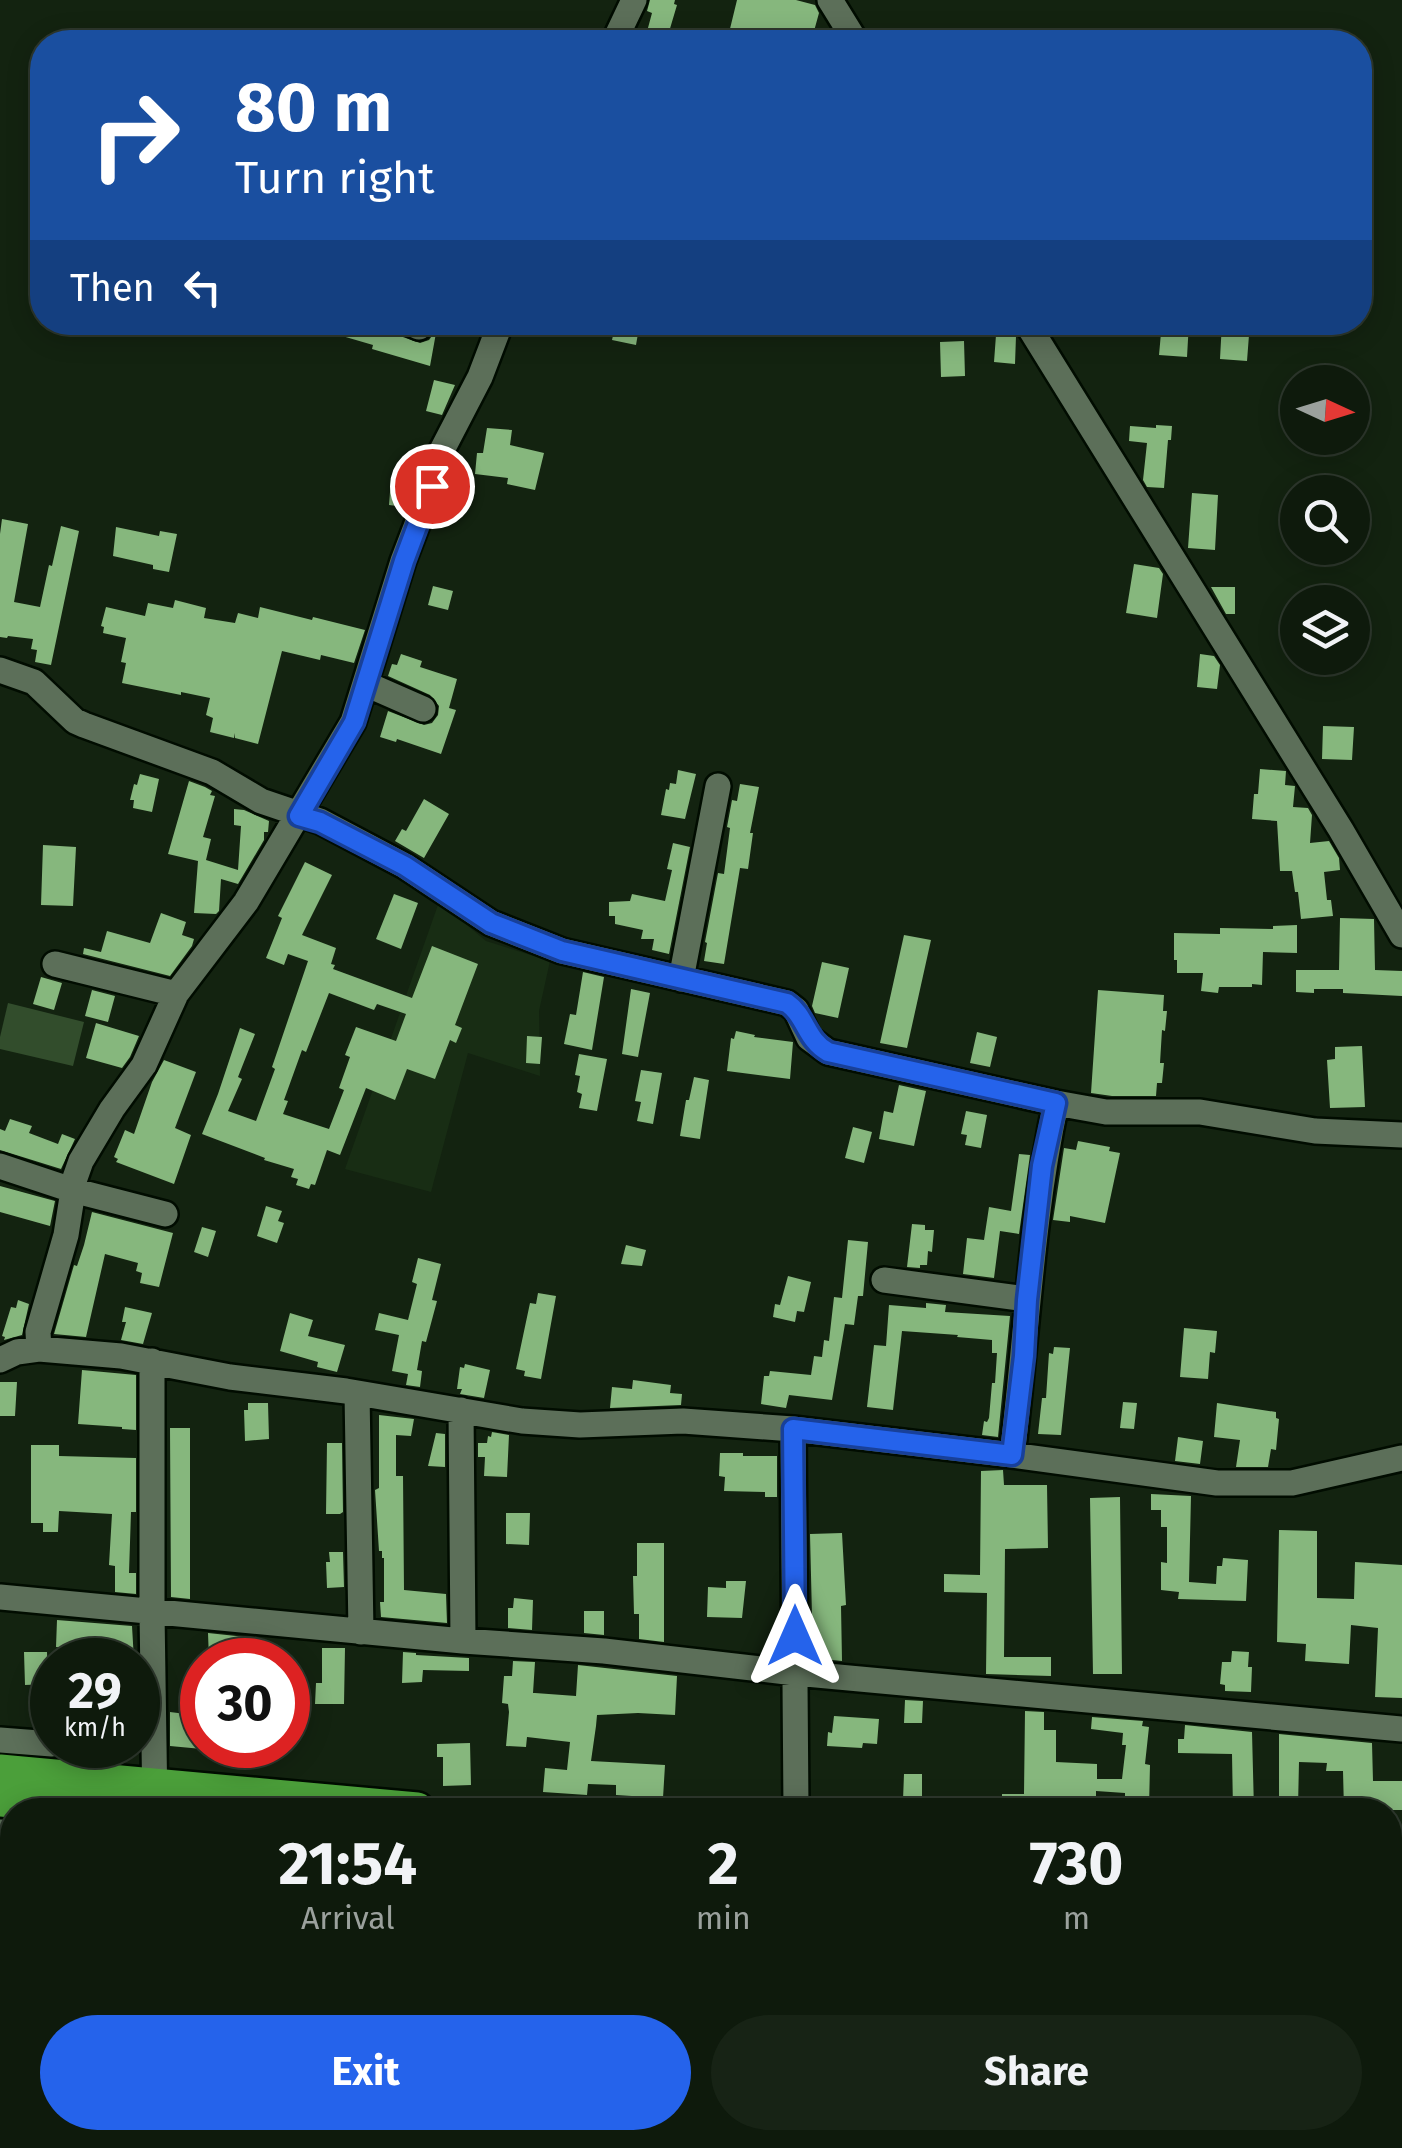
<!DOCTYPE html>
<style>
:root{--surface:#0e1a0c;--page:#172315;--text:#f1f3f6;--muted:#9ba19d;--line:#2e382d;--accent:#2563eb}
body{margin:0;font-family:"Fira Sans",sans-serif;background:var(--page);color:var(--text);height:100vh;display:flex;flex-direction:column;font-size:38px;white-space:nowrap}
*{box-sizing:border-box;margin:0}
p{font-size:32px;color:var(--muted)}
.icon{flex:none;width:55px;height:55px;fill:none;stroke:currentColor;stroke-width:2;stroke-linecap:round;stroke-linejoin:round}
.map{position:relative;flex:1;overflow:hidden}
.details{position:absolute;left:0px;top:1798px;width:1402px;height:352px;display:flex;flex-direction:column;background:var(--surface);border-radius:40px 40px 0 0;box-shadow:0 5px 25px #0003,0 0 0 2px var(--line)}
.details>*{flex:none}
.banner{position:absolute;left:30px;top:30px;width:1342px;height:305px;border-radius:40px;box-shadow:0 5px 25px #0003,0 0 0 2px var(--line);background:#1a4fa0;color:#fff;overflow:hidden}
.needle{width:65px;rotate:94deg}
.tools{position:absolute;left:1280px;top:365px;display:grid;gap:20px}
.tools a{display:grid;place-items:center;width:90px;height:90px;border-radius:50%;background:var(--surface);box-shadow:0 5px 25px #0003,0 0 0 2px var(--line);font-size:50px}
.speed{position:absolute;left:30px;top:1638px;display:flex;gap:20px;font-size:50px;font-weight:700;text-align:center}
.speed>*{display:grid;place-content:center;width:130px;height:130px;border-radius:50%;background:var(--surface);box-shadow:0 5px 25px #0003,0 0 0 2px var(--line);line-height:1}
.speed small{font-size:25px;font-weight:400}
.speed .limit{border:15px solid #d22;background:#fff;color:#111}
.pin{position:absolute;display:grid;place-items:center;width:85px;height:85px;color:#fff;margin:-42px;border:5px solid #fff;border-radius:50%;box-shadow:0 2px 10px #0007}
.me{position:absolute;width:110px;margin:-55px;rotate:0deg;stroke-linejoin:round;filter:drop-shadow(0 0 8px #0008)}
.turn{display:flex;align-items:center;gap:35px;height:210px;padding:0 40px;font-size:45px}
.turn .icon{width:130px;height:130px;stroke-width:2.5}
.turn b{display:block;font-size:70px;line-height:85px}
.then{display:flex;align-items:center;height:95px;padding:0 40px;background:#0003;gap:20px;font-size:38px}
.eta{display:flex;justify-content:space-evenly;align-items:center;height:170px;text-align:center}
.eta b{font-size:60px;font-weight:700;line-height:70px}
.button{display:flex;gap:20px;margin-top:auto;padding:20px 40px}
.button a{flex:1;height:115px;border-radius:60px;background:var(--accent);color:#fff;font-size:40px;font-weight:700;line-height:115px;text-align:center}
.button a+a{background:var(--page);color:var(--text)}
.map>svg:first-child{display:block}
.built{fill:#182d14}
.green{fill:#324d2c}
.building{fill:#86b77d;fill-rule:evenodd}
.lines{fill:none;stroke-linecap:round;stroke-linejoin:round}
.minor-casing{stroke:#010c00;stroke-width:30}
.highway-casing{stroke:#010c00;stroke-width:40}
.minor{stroke:#5c6f59;stroke-width:25}
.highway{stroke:#4b9f3a;stroke-width:35}
.route-casing{stroke:#184099;stroke-width:25}
.route{stroke:#2563eb;stroke-width:18}
</style>
<div class="map">
<svg width="1402" height="2148" viewBox="0 0 1402 2148">
<rect width="100%" height="100%" fill="#132310"/>
<path class="built" d="M439 902 486 941 550 961 539 1011 540 1076 468 1053 431 1192 345 1169Z"/>
<path class="green" d="M8 1003 84 1022 73 1066 0 1049V1037Z"/>
<path class="building" d="M650 0H675L674 4 677 5 666 42 645 39 652 13 647 11Z
M737 0H796L815 5 819 13 811 42H748L728 37Z
M309 322H392L394 331 400 336 420 343 429 340 434 333V322H438L430 366 372 349 373 345 308 326Z
M616 322H640L636 345 612 340Z
M1162 322H1189L1187 357 1159 355Z
M1222 322H1250L1247 361 1220 359Z
M996 335 1016 336 1015 364 994 362Z
M964 341 965 376 941 377 940 342Z
M434 380 455 385 442 415 426 411Z
M1156 425 1172 426 1171 440H1168L1164 488 1147 487 1143 480 1147 443 1129 441 1130 426 1156 428Z
M487 428 512 430 510 445 544 453 535 490 507 484 508 478 475 474 477 453H483Z
M398 474 413 475V481H415L406 507 389 505 391 479H398Z
M1192 493 1218 495 1215 550 1188 548Z
M2 519 28 524 14 602 40 607 49 565 52 566 61 526 79 531 51 665 35 662 37 650 31 649 33 639 8 636 7 638 0 637V534Z
M116 527 159 536 160 531 177 534 169 572 153 569V565L113 556Z
M1134 564 1159 568 1163 574 1157 618 1126 613Z
M433 586 453 591 448 610 428 605Z
M1211 587H1235V614H1226Z
M175 600 206 608 204 618 235 623 238 613 258 618 260 607 312 620 313 617 365 630 354 663 321 655 320 660 282 651 258 744 235 738V733L234 738 210 732 213 718 206 715 210 698 181 692V695L122 683 126 663 121 662 126 638 103 633 104 627 101 626 106 607 145 616 148 603 173 608Z
M401 654 422 661 420 667 457 679 449 708 456 710 441 754 397 739 396 742 380 737 388 711 424 725 432 723 438 715 439 706 430 695 388 676 392 664 397 665Z
M1200 654 1214 656 1220 665 1217 689 1197 687Z
M1323 726 1354 727 1352 760 1322 759Z
M1260 769 1286 771 1285 785 1295 786 1293 807 1308 808 1312 815 1310 843 1329 841 1339 858 1340 870 1324 872 1327 900H1331L1333 916 1301 919 1298 892H1295L1292 871H1280L1277 821 1252 819 1254 794H1258Z
M678 770 696 774 685 819 661 815 666 789 669 790 670 783 676 784Z
M140 774 159 779 152 812 133 808 134 800H130L134 784 137 785Z
M189 781 205 787 212 791 210 795 215 796 203 837 211 839 206 860 238 870 241 826 234 825V809L244 810 269 821 268 832H264V840L238 884 221 879 219 911 216 914 194 913 198 861 168 854Z
M740 784 759 787 750 833H753L748 869 740 868 724 964 704 961 707 943 705 942 718 873 724 874 730 828 727 827 732 800 737 801Z
M424 799 449 814 424 858 395 841 402 829 406 831Z
M673 843 690 847 669 954 652 950 654 939H641L643 930 615 924V916H609V902L630 901 632 894 665 901 672 870 667 869Z
M43 845 76 847 73 906 41 905Z
M305 862 332 875 302 935 336 948 331 964 335 965 333 969 412 998 432 946 478 964 455 1025 462 1028 456 1043 450 1040 435 1079 407 1069 395 1100 366 1088 340 1155 327 1150 315 1185 311 1184 309 1189 296 1185 298 1179 291 1177 294 1169 264 1160 265 1158 202 1134 218 1094 240 1028 255 1034 238 1077 242 1079 228 1111 256 1121 275 1069 272 1067 308 961 288 954 284 965 266 958 282 918 278 916ZM329 993 374 1010 377 1004 406 1014 396 1041 356 1027 345 1055 350 1057 339 1088 344 1090 329 1129 283 1114 288 1101 284 1100 302 1050 306 1052Z
M394 894 418 903 401 949 376 939Z
M161 913 186 922 182 935 194 939 192 946 170 976 83 954 84 948 101 952 107 931 150 943Z
M1340 918 1374 919 1375 970 1402 971V996L1343 993V989H1314V993L1296 992V970H1339Z
M1297 925V953L1263 952 1262 985 1252 984V987H1219L1218 993 1201 991 1203 973H1177V960H1174V933L1220 934V928L1273 929V926Z
M904 935 931 940 907 1048 880 1043Z
M822 962 849 968 838 1018 815 1013 812 1006Z
M583 972 604 977 592 1050 564 1044 570 1014 576 1015Z
M41 977 62 983 54 1010 33 1004Z
M631 989 650 993 638 1057 622 1054Z
M92 990 115 996 108 1022 85 1016Z
M1098 990 1164 995 1163 1011H1167L1165 1031 1162 1030 1160 1063H1164L1162 1083H1157L1156 1096H1112L1091 1093Z
M96 1023 139 1036 130 1057 122 1068 86 1058Z
M736 1031 755 1035 754 1037 793 1042 790 1079 727 1071 731 1038 734 1039Z
M977 1032 997 1037 990 1067 970 1063Z
M527 1036 542 1037 540 1064 526 1063Z
M1362 1046 1365 1107 1330 1108 1327 1060 1335 1059V1047Z
M579 1054 607 1059 597 1111 579 1108 582 1094 577 1092 580 1076 575 1075Z
M164 1060 196 1072 175 1128 191 1135 174 1184 116 1162 118 1159 114 1157 125 1130 134 1134 152 1082Z
M641 1070 662 1073 653 1124 637 1121 641 1102 635 1101Z
M694 1077 709 1080 700 1139 680 1136 686 1100H689Z
M899 1085 926 1091 914 1146 879 1139 884 1111 893 1113Z
M966 1111 987 1115 981 1148 965 1145 967 1135 961 1134Z
M10 1119 32 1126 29 1133 58 1144 62 1134 75 1139 61 1169 0 1150V1129L5 1131Z
M853 1127 872 1132 864 1163 845 1158Z
M1078 1141 1110 1147 1109 1151 1120 1153 1105 1223 1070 1216V1222L1053 1220 1064 1148 1076 1150Z
M1019 1154 1030 1155 1019 1234 1000 1231 994 1278 963 1274 967 1238 984 1240 989 1207 1011 1211Z
M0 1186 55 1201 50 1226 0 1212Z
M266 1206 282 1211 278 1221 284 1223 277 1243 257 1236Z
M92 1212 173 1233 159 1287 140 1283 142 1273 136 1271 138 1263 105 1254 86 1337 54 1334 74 1265 77 1266 84 1245Z
M912 1224 925 1225V1230H934L932 1252 928 1251 927 1265H920V1268L907 1267Z
M202 1227 216 1231 208 1257 194 1252Z
M848 1240 868 1242 863 1296H858L854 1325 845 1324 832 1400 789 1395 786 1408 761 1404 764 1376H769L770 1371 811 1375 814 1356 822 1357 824 1340 829 1341 834 1297 842 1298Z
M626 1245 646 1250 642 1266 621 1264Z
M418 1258 441 1264 432 1300 437 1301 426 1342 422 1341 417 1370 422 1371 420 1387 406 1385 408 1374 392 1371 399 1335 375 1330 379 1313 408 1320 417 1284 412 1282Z
M788 1276 811 1282 804 1312 797 1311 795 1322 773 1317 775 1304 780 1305Z
M538 1293 556 1296 541 1379 524 1376 525 1371 516 1369 530 1303 536 1304Z
M18 1300 29 1304 22 1335 4 1340 5 1337 2 1336 11 1307 16 1308Z
M926 1303 946 1305 945 1312 1010 1316 998 1437 982 1435 984 1421 987 1422 989 1418 992 1383H995L997 1353H992V1340L957 1337 958 1335 902 1331 893 1410 867 1407 874 1345 886 1346 889 1305 926 1308Z
M125 1307 152 1313 143 1344 121 1340 126 1322H122Z
M290 1313 313 1320 308 1336 345 1345 337 1372 317 1367 318 1362 280 1351Z
M1184 1328 1217 1331 1215 1353 1210 1352 1208 1379 1180 1377Z
M1054 1347 1070 1348 1061 1435 1038 1434 1042 1398H1046L1049 1353 1053 1354Z
M465 1364 490 1370 484 1398 460 1394 462 1389H457L460 1367 464 1368Z
M82 1370 136 1375V1430L122 1429V1427L78 1424Z
M633 1380 671 1385 670 1393 682 1394 681 1405 610 1408 612 1387 632 1389Z
M0 1382H17L15 1416H0Z
M1123 1402 1137 1403 1134 1429 1120 1428Z
M248 1403H268L269 1439 245 1441 244 1410H248Z
M1217 1403 1276 1412V1418L1279 1419 1276 1450 1271 1449 1268 1467H1236L1240 1440 1214 1437Z
M379 1415 414 1419 411 1436 396 1435V1476H403L404 1590 446 1594 447 1623 381 1617 380 1602H384V1558H382V1551H379L375 1490 379 1488Z
M170 1428H190V1599L171 1597Z
M492 1432 509 1435 507 1477 484 1476 485 1457H478V1443H487L488 1436 491 1437Z
M436 1433 445 1434V1467L428 1466Z
M1178 1437 1203 1441 1200 1464 1175 1461Z
M327 1443H342L343 1512 340 1514H326Z
M31 1445H59V1456L136 1458V1512H131L129 1573H136V1594L115 1592V1566L109 1565 112 1514 59 1511 58 1532H43V1523H31Z
M720 1453H743V1456H777V1497H765V1492L724 1491 725 1477 719 1476Z
M1003 1470 1004 1485H1047L1048 1548 1005 1549 1004 1657H1051V1676L986 1674 987 1593 944 1592V1574L980 1575 981 1471Z
M1151 1494 1191 1496 1189 1582 1216 1584 1217 1566H1222L1223 1558 1248 1560 1246 1601 1178 1599 1179 1592 1161 1590V1562L1167 1563V1527H1161V1510H1151Z
M1120 1497 1122 1674H1093L1090 1498Z
M506 1513H530L529 1545 506 1544Z
M1279 1530 1317 1531V1598L1354 1599 1355 1562 1402 1565V1698L1375 1697 1378 1628 1351 1625 1349 1664 1305 1661 1306 1644 1277 1642Z
M842 1533 846 1605 841 1606 842 1661 813 1658 810 1534Z
M637 1543H664V1642L639 1639V1614H634L633 1576H637Z
M329 1552H343L344 1587 327 1588 326 1562H330Z
M726 1581H746L742 1618 707 1617 708 1587 726 1588Z
M514 1598 533 1600 532 1630 508 1628V1608H513Z
M584 1611H604V1635L584 1633Z
M57 1620 132 1626 134 1660H112V1642L86 1643V1649L56 1647Z
M208 1633 255 1638 254 1660H209Z
M322 1648H345L344 1704H315L316 1683H322Z
M1232 1651 1249 1652 1248 1667H1252L1251 1692 1225 1691V1685L1220 1684 1222 1662H1231Z
M24 1652H47L48 1684 25 1685Z
M403 1652 416 1653V1655L469 1658V1671L423 1670 422 1682 402 1683Z
M513 1661 535 1662 533 1693H535L576 1696 578 1665 677 1676 675 1715 638 1713 597 1715 596 1726 591 1761 665 1765 663 1798 616 1795V1785L588 1784 587 1795 543 1792 545 1768 567 1770 570 1742 527 1737 526 1747 506 1746 509 1712 508 1704 502 1703 504 1676H512Z
M52 1693V1718H36V1694Z
M905 1700 923 1701 922 1723H904Z
M1025 1711 1044 1712V1730H1056V1762L1097 1764V1779H1122L1126 1745H1122L1123 1733 1091 1729 1092 1717 1143 1721 1142 1726 1149 1727 1145 1764 1150 1765 1149 1808 1125 1809V1793L1096 1791V1803L1055 1801V1810H1002V1794H1024Z
M170 1712 186 1714 185 1723 202 1726V1749L170 1746Z
M834 1716 879 1719 877 1744 863 1743 862 1748 827 1746 828 1732 832 1733Z
M1185 1725 1252 1732 1254 1810H1233L1232 1754 1178 1753V1739H1184Z
M1279 1734 1372 1743 1373 1781H1402V1810H1344L1343 1771H1326L1327 1763 1299 1762 1298 1807H1279Z
M470 1743 471 1785 443 1786V1757H437V1744Z
M904 1774H922V1799L903 1800Z"/>
<g class="lines">
<g class="minor-casing">
<path id="minor" d="M830 0 856 42
M614 42 634 0
M408 322 419 327
M1026 322 1341 830 1402 935
M0 670 34 682 75 721 84 725 212 772 261 801 320 821 405 866 491 923 562 951 787 1003 796 1010 809 1038 828 1052 1056 1103 1106 1112H1200L1315 1131 1402 1135
M366 684 423 709
M55 964 176 994
M681 979 718 786
M0 1166 72 1190 165 1214
M884 1280 1027 1299
M39 1349 38 1332 66 1235 75 1178 81 1161 112 1109 144 1065 176 994 246 902 353 722 403 561 432 485 440 454 480 377 501 322
M0 1360 17 1352 39 1349 121 1356 230 1377 346 1391 522 1421 580 1425 683 1421 793 1429 1012 1455 1217 1483H1292L1402 1458
M152 1361V1613L155 1810
M357 1393 361 1632
M461 1410 463 1641
M793 1429 796 1810
M1012 1455C1027 1337 1031 1219 1056 1103
M0 1597 463 1641 604 1651 795 1673 1402 1729
M0 1740 52 1744
M0 1832 12 1833
M0 1954 12 1956
M0 2127 12 2128
M112 2138 221 2148
M799 2138 800 2148"/>
</g>
<g class="highway-casing">
<path id="highway" d="M0 1772 417 1810
M0 1799 117 1810
M1390 1903 1402 1904
M1390 1931 1402 1932"/>
</g>
<use href="#minor" class="minor"/>
<use href="#highway" class="highway"/>
</g>
<g class="lines">
<g class="route-casing">
<path id="route" d="M432 486 404 561 354 722 299 816 320 822 405 866 491 923 562 951 787 1003C806 1016 806 1040 828 1052L1056 1103 1042 1166 1027 1300 1024 1356 1012 1455 793 1429 795 1636"/>
</g>
<use href="#route" class="route"/>
</g>
</svg>
<div class="tools">
<a><svg class="needle" viewBox="-14 -14 28 28"><path d="M0-13l5 13h-10z" fill="#e53935"/><path d="M0 13l5-13h-10z" fill="#9ba19d"/></svg></a>
<a><svg class="icon" aria-label="search" viewBox="0 0 24 24"><circle cx="10" cy="10" r="6"/><path d="M15 15l6 6"/></svg></a>
<a><svg class="icon" aria-label="layers" viewBox="0 0 24 24"><path d="M12 4l9 5-9 5-9-5zM3 14l9 5 9-5"/></svg></a>
</div>
<div class="speed"><div>29<small>km/h</small></div><div class="limit">30</div></div>
<div class="pin" style="left:432px;top:486px;background:#d93025"><svg class="icon" aria-label="arrive" viewBox="0 0 24 24"><path d="M6 21V4h12l-3 4 3 4H6"/></svg></div>
<svg class="me" style="left:795px;top:1636px" viewBox="-20 -20 40 40"><path d="M0-17L14 15 0 8-14 15z" fill="#2563eb" stroke="#fff" stroke-width="4"/></svg>
<div class="banner">
<div class="turn"><svg class="icon" aria-label="right" viewBox="0 0 24 24"><path d="M7 20v-9h11M14 6l5 5-5 5"/></svg><div><b>80 m</b>Turn right</div></div>
<div class="then">Then<svg class="icon" aria-label="left" viewBox="0 0 24 24"><path d="M17 20v-9H6M10 6l-5 5 5 5"/></svg></div>
</div>
<section class="details">
<div class="eta">
<div><b>21:54</b><p>Arrival</p></div>
<div><b>2</b><p>min</p></div>
<div><b>730</b><p>m</p></div>
</div>
<div class="button"><a>Exit</a><a>Share</a></div>
</section>
</div>
